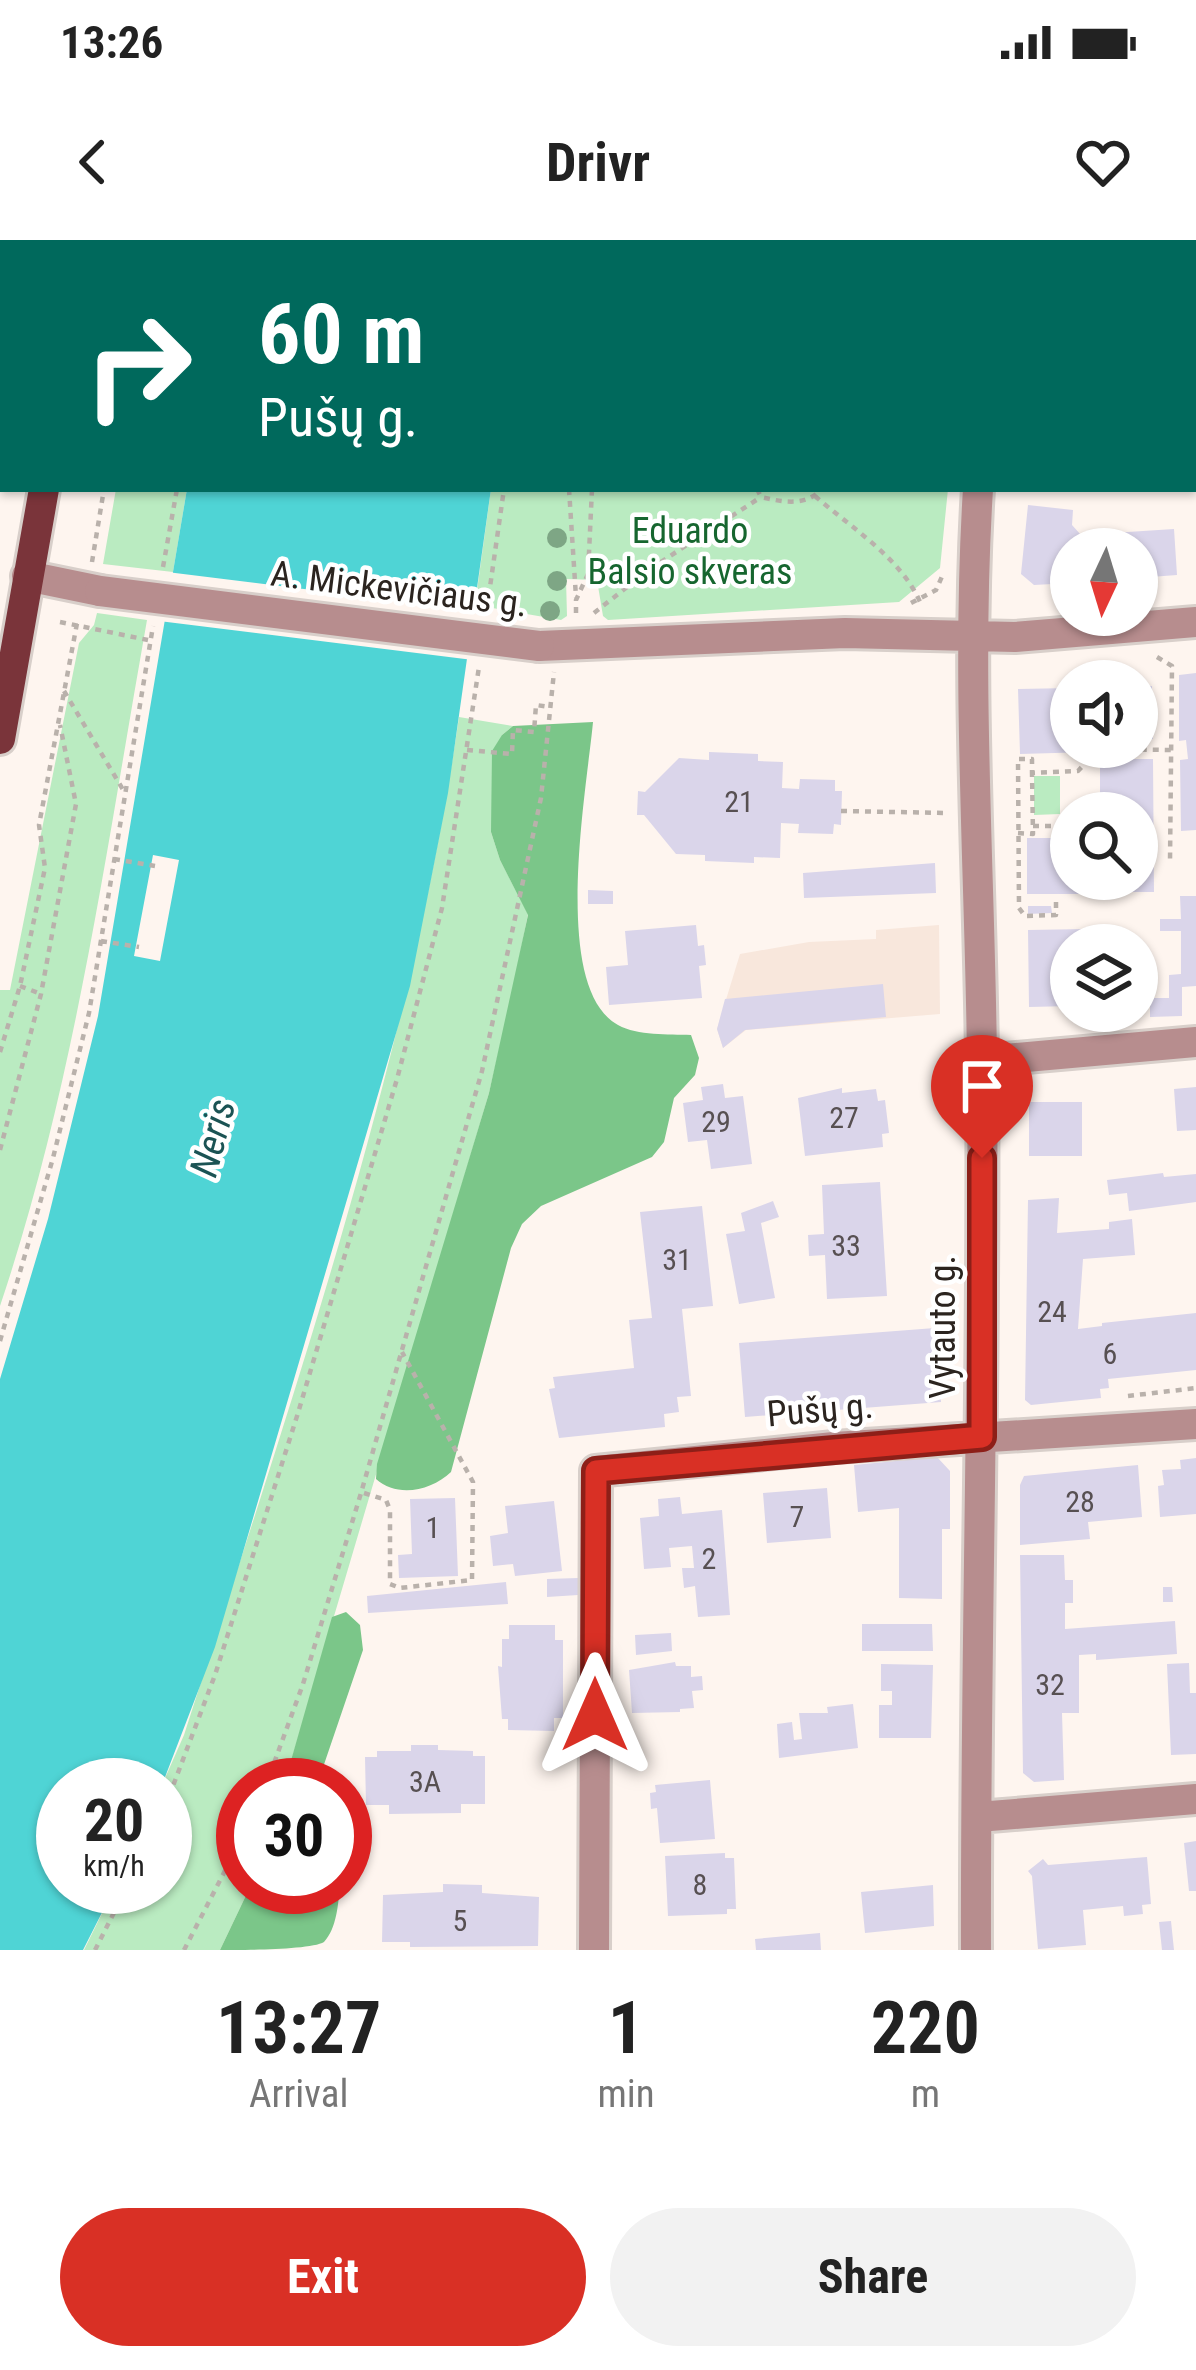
<!DOCTYPE html>
<meta charset="utf-8">
<style>
:root{--surface:#fff;--page:#f2f2f2;--text:#222;--muted:#767676;--accent:#d93025}
body{margin:0;font-family:"Roboto Condensed",sans-serif;background:var(--page);color:var(--text);height:100vh;display:flex;flex-direction:column;font-size:45px;white-space:nowrap}
*{box-sizing:border-box;margin:0}
p{font-size:39px;color:var(--muted)}
.icon{flex:none;width:66px;height:66px;fill:none;stroke:currentColor;stroke-width:2;stroke-linecap:round;stroke-linejoin:round}
.map{position:relative;height:1710px;overflow:hidden}
.sheet{display:flex;flex-direction:column;background:var(--surface);flex:1}
.sheet>*{flex:none}
.top-card{position:absolute;left:0px;top:0px;width:1197px;height:252px;box-shadow:0 3px 9px #0004;background:#00695c;color:#fff;overflow:hidden}
.needle{width:78px;rotate:184deg}
.tools{position:absolute;left:1050px;top:288px;display:grid;gap:24px}
.tools a{display:grid;place-items:center;width:108px;height:108px;border-radius:50%;background:var(--surface);box-shadow:0 3px 9px #0004;font-size:60px}
.speed{position:absolute;left:36px;top:1518px;display:flex;gap:24px;font-size:60px;font-weight:700;text-align:center}
.speed>*{display:grid;place-content:center;width:156px;height:156px;border-radius:50%;background:var(--surface);box-shadow:0 3px 9px #0004;line-height:1}
.speed small{font-size:30px;font-weight:400}
.speed .limit{border:18px solid #d22;background:#fff;color:#111}
.pin{position:absolute;display:grid;place-items:center;width:102px;height:102px;color:#fff;margin:-123px -51px;border-radius:50% 50% 50% 0;rotate:-45deg;box-shadow:0 0 12px #0007}
.pin .icon{rotate:45deg}
.me{position:absolute;width:132px;margin:-66px;rotate:0deg;stroke-linejoin:round;filter:drop-shadow(0 0 9px #0008)}
.turn{display:flex;align-items:center;gap:42px;height:252px;padding:0 60px;font-size:54px}
.turn .icon{width:156px;height:156px;stroke-width:2.5}
.turn b{display:block;font-size:84px;line-height:102px}
.eta{display:flex;justify-content:space-evenly;align-items:center;height:204px;text-align:center}
.eta b{font-size:72px;font-weight:700;line-height:84px}
.button{display:flex;gap:24px;margin-top:auto;padding:24px 60px}
.button a{flex:1;height:138px;border-radius:72px;background:var(--accent);color:#fff;font-size:48px;font-weight:700;line-height:138px;text-align:center}
.button a+a{background:var(--page);color:var(--text)}
.status{display:flex;justify-content:space-between;align-items:center;height:84px;padding:0 60px;background:var(--surface);direction:ltr}
.status svg{height:33px;fill:currentColor}
header{display:flex;justify-content:space-between;align-items:center;height:156px;padding:0 60px;background:var(--surface);font-size:54px;font-weight:700}
.map>svg:first-child{display:block}
.built{fill:#f8e7dc}
.green{fill:#baebc1}
.forest{fill:#7bc689}
.water{fill:#4fd4d5}
.pier{fill:#fef5ef}
.building{fill:#dad5ea}
.lines{fill:none;stroke-linecap:round;stroke-linejoin:round}
.minor-casing{stroke:#d8cfca;stroke-width:36}
.major-casing{stroke:#d8cfca;stroke-width:36}
.path{stroke:#b9b1ab;stroke-width:4.5;stroke-dasharray:6 6;stroke-linecap:butt}
.minor{stroke:#b78d8e;stroke-width:30}
.major{stroke:#7a343a;stroke-width:30}
.minor-bridge-casing{stroke:#d8cfca;stroke-width:36;stroke-linecap:butt}
.minor-bridge{stroke:#b78d8e;stroke-width:30}
.tree{fill:#7ea685}
.route-casing{stroke:#8d1f18;stroke-width:30}
.route{stroke:#d93025;stroke-width:21}
.labels{text-anchor:middle;dominant-baseline:central;stroke-width:9;stroke-linejoin:round;paint-order:stroke}
.number-label{font-size:30px;fill:#575052}
.park-label{font-size:36px;fill:#16662f;stroke:#fff}
.street-label{font-size:36px;fill:#2b241f;stroke:#fff}
.water-label{font-size:39px;font-style:italic;fill:#1b5354;stroke:#fff}
</style>
<div class="status"><b>13:26</b><svg viewBox="0 0 49 12"><path d="M0 12V9h3v3zM5 12V6h3v6zM10 12V3h3v9zM15 12V0h3v12zM26 1h20v11H26zM47 4h2v5h-2z"/></svg></div>
<header><svg class="icon" aria-label="back" viewBox="0 0 24 24"><path d="M15 5l-7 7 7 7"/></svg>Drivr<svg class="icon" aria-label="heart" viewBox="0 0 24 24"><path d="M12 20l-8-8c-3-5 5-10 8-4 3-6 11-1 8 4z"/></svg></header>
<div class="map">
<svg width="1196" height="1710" viewBox="0 0 1196 1710">
<rect width="100%" height="100%" fill="#fef5ef"/>
<path class="built" d="M939 685 940 774 746 790 723 808 717 789 740 714 809 702 876 699V690Z"/>
<path class="green" d="M524 0 884 3H524Z
M116 249H187L173 332 103 324Z
M491 249H948L940 328 899 362 608 380 603 376 597 340 566 339 567 376 561 380 475 365Z
M97 373 147 380C106 610 75 843 0 1066V750H10L79 403 94 385Z
M459 477 513 486 502 495 491 592 500 620 528 674 512 754 489 853 284 1545H243V1647H250L220 1710H84L115 1647H165L162 1545 184 1495C291 1161 408 826 459 477Z
M1034 536H1060V574L1034 575Z"/>
<path class="forest" d="M593 482C587 548 550 748 618 785 638 796 668 794 691 795L699 818 695 835 674 858 664 902 652 917 541 966 522 984 511 1008 451 1232C431 1251 397 1258 376 1239L377 1224 489 853 528 675 500 620 491 592 492 511 502 495 513 486Z
M346 1372 360 1385 363 1410 317 1545H284L332 1377Z
M250 1647H340C338 1664 337 1688 324 1702 311 1710 242 1710 220 1710Z"/>
<path class="water" d="M230 0H524L229 3Z
M187 249H491L448 553 410 746 215 1407 162 1545H63V1647H115L83 1710H0V1139L48 979 98 776Z"/>
<path class="pier" d="M167 332 480 371 473 420 159 381Z
M153 615 179 620 160 721 134 716Z"/>
<path class="building" d="M1028 265 1073 270 1072 285 1081 295 1174 289 1177 335 1137 338V309H1071V343L1034 345 1021 334Z
M1196 433V590L1181 591 1180 520 1188 519 1186 500 1179 501V435Z
M1137 446H1152L1153 499H1137Z
M1071 448V507H1090V512L1020 514 1018 449Z
M709 512 758 514V521L783 522 782 548 799 549 800 539 835 540V551H842L841 585 834 584 833 594 798 593 799 584 781 583 780 618 754 617V623L705 621V615L676 614 644 575H637L638 551 645 552 679 518 709 520Z
M1100 519H1153L1154 652H1100V639H1137V573H1100Z
M1027 598H1071V639H1080V654H1027Z
M935 623 936 653 804 658 803 633Z
M588 650 613 651V664H588Z
M1180 656H1196V746L1182 747V776L1150 777V758H1169V735L1181 734V691H1160V679H1181Z
M1028 666H1051L1052 673 1028 674Z
M696 685 698 706 704 705 706 725 699 726 702 758 609 765 606 727 628 725 625 691Z
M1086 689V705H1071V766L1029 767 1028 690Z
M883 744 886 777 745 790 723 808 717 789 725 759Z
M723 844 725 858 743 856 752 924 711 929 707 900 688 902 683 863 703 860 701 847Z
M1196 847V890L1177 891 1174 849Z
M842 848V853L876 849 878 861 885 860 889 893 882 894 883 907 805 916 798 858Z
M1029 862H1082V916H1029Z
M1163 933 1164 937 1196 934V962L1129 971 1127 953 1109 955 1107 940Z
M880 942 887 1056 827 1059 825 1015 809 1016 808 995 824 994 822 945Z
M1059 958 1057 993 1109 989V982L1132 979 1135 1015 1083 1019 1078 1089 1102 1086V1083L1196 1073V1130L1108 1139 1109 1148 1100 1149 1101 1158 1031 1165 1025 1160 1028 960Z
M773 961 779 977 761 983 775 1058 739 1064 726 994 745 991 741 973Z
M702 966 713 1066 682 1069 691 1156 677 1157 679 1172 664 1174 665 1187 559 1198 549 1149 555 1148 553 1137 634 1128 629 1080 652 1078 640 972Z
M935 1088 941 1162 745 1177 739 1103Z
M937 1217 950 1231V1289H942V1359L899 1358V1268L858 1272 854 1225Z
M1196 1218V1274L1160 1277 1158 1246 1164 1245 1162 1230 1181 1229 1180 1220Z
M1138 1225 1142 1277 1088 1282 1090 1299 1020 1305V1245L1024 1236Z
M827 1248 831 1298 767 1303 763 1253Z
M680 1257 682 1274 722 1270 730 1375 698 1377 695 1346 684 1348 682 1328H694L692 1306 669 1308 671 1327 644 1329 640 1278 659 1276 658 1259Z
M455 1258 458 1336 399 1338 398 1315 412 1314 410 1259Z
M554 1261 562 1331 515 1336 513 1324 493 1326 490 1296 508 1293 505 1266Z
M1020 1315H1064L1065 1340H1073V1363H1065V1389L1175 1381 1177 1414 1096 1420V1414L1079 1415V1473H1062L1064 1540 1034 1542 1023 1533Z
M578 1338V1355L547 1357V1339Z
M506 1342 508 1364 368 1373 367 1356Z
M1163 1347H1172L1173 1362H1163Z
M862 1384H932L933 1411H862Z
M509 1385H555V1400H563V1478H554V1491L508 1490V1479H502L498 1426 502 1427V1399H509Z
M671 1393 672 1411 636 1415 635 1395Z
M675 1422 676 1426H691V1437L702 1436 703 1450 692 1451 694 1468 680 1469V1472L632 1473 629 1430Z
M1189 1423 1190 1453H1196V1514L1171 1515 1167 1424Z
M881 1424 933 1425 931 1498H879V1465H892V1451H881Z
M853 1464 858 1508 779 1518 777 1484 792 1482 794 1500 802 1499 799 1473H828L827 1467Z
M411 1505H438V1510L473 1511V1516H485V1564H461V1573L389 1574V1565H366L365 1517H377V1511H411Z
M710 1540 715 1599 660 1603 657 1568 651 1569 650 1553 656 1552 655 1545Z
M1196 1601V1651H1189L1184 1603Z
M725 1613V1618H734L736 1669H727V1674L668 1676 665 1616Z
M1147 1617 1151 1664 1142 1665 1143 1674 1124 1676 1123 1666 1083 1670 1086 1705 1038 1709 1032 1636 1028 1631 1043 1619 1048 1625Z
M443 1644 482 1645V1653L539 1657 538 1706 410 1707V1702H382L383 1655 443 1652Z
M933 1645 934 1686 865 1693 861 1652Z
M1171 1681 1174 1710H1162L1159 1682Z
M820 1693 821 1710H756L755 1699Z"/>
<g class="lines">
<g class="minor-casing">
<path id="minor" d="M1000 3 1001 0
M27 336 100 351
M539 406 845 393 1015 397 1196 382
M982 821 1196 802
M978 1577 1196 1559
M594 1710 596 1231 834 1207 1196 1184
M976 1710C975 1414 985 1117 982 821 980 630 966 439 978 249"/>
</g>
<g class="major-casing">
<path id="major" d="M93 3 94 0
M0 499 44 249"/>
</g>
<path class="path" d="M553 0V3
M148 3 149 0
M219 3 220 0
M535 3 536 0
M605 3V0
M947 3 960 0
M569 249 576 357
M757 249 761 257C783 262 805 267 822 249
M815 256C850 287 901 318 920 362
M92 322 104 249
M163 327 177 249
M911 363 936 350 944 332
M487 368 504 249
M576 373V360L588 334 592 249
M594 373 650 329 761 257
M60 382 148 400
M1157 417 1172 426 1170 621
M64 451 125 553
M467 510 512 514 513 490 534 492 536 465 549 467
M841 571 948 573
M1033 586H1059
M1018 593 1033 594 1032 533
M114 619 155 626
M1056 662V675L1025 676 1019 668 1018 519H1032V533L1078 531 1092 516 1106 509 1171 510
M101 701 139 707
M20 746 41 754
M0 812 20 746 45 628 39 585 78 378
M0 910 41 754 76 564 60 485
M0 1101 53 918 89 773 153 386
M1128 1156 1196 1148
M364 1253 386 1260 390 1270V1344L400 1348 472 1340 473 1242 402 1112
M266 1545 303 1444 361 1253 482 831 541 558 554 432
M165 1567 215 1435 298 1173 397 839 442 668 479 427
M95 1710 127 1647
M184 1710 243 1596"/>
<use href="#minor" class="minor"/>
<use href="#major" class="major"/>
<g class="minor-bridge-casing">
<path id="minor-bridge" d="M100 351 539 406"/>
</g>
<use href="#minor-bridge" class="minor-bridge"/>
</g>
<g class="tree">
<circle cx="557" cy="298" r="10"/>
<circle cx="557" cy="341" r="10"/>
<circle cx="550" cy="371" r="10"/>
</g>
<g class="lines">
<g class="route-casing">
<path id="route" d="M595 1475 596 1231 982 1197V918"/>
</g>
<use href="#route" class="route"/>
</g>
<g class="labels">
<g class="number-label">
<text x="739" y="561">21</text>
<text x="844" y="877">27</text>
<text x="716" y="881">29</text>
<text x="846" y="1005">33</text>
<text x="677" y="1019">31</text>
<text x="1052" y="1071">24</text>
<text x="1110" y="1113">6</text>
<text x="1080" y="1261">28</text>
<text x="797" y="1276">7</text>
<text x="433" y="1287">1</text>
<text x="709" y="1318">2</text>
<text x="1050" y="1444">32</text>
<text x="425" y="1541">3A</text>
<text x="700" y="1644">8</text>
<text x="460" y="1680">5</text>
</g>
<g class="park-label">
<text x="690" y="291">Eduardo<tspan x="690" dy="41">Balsio skveras</tspan></text>
</g>
<g class="street-label">
<text transform="translate(399 349) rotate(7)">A. Mickevičiaus g.</text>
<text transform="translate(943 1087) rotate(-90)">Vytauto g.</text>
<text transform="translate(820 1170) rotate(-5)">Pušų g.</text>
</g>
<g class="water-label">
<text transform="translate(213 898) rotate(-75)">Neris</text>
</g>
</g>
</svg>
<div class="tools">
<a><svg class="needle" viewBox="-14 -14 28 28"><path d="M0-13l5 13h-10z" fill="#e53935"/><path d="M0 13l5-13h-10z" fill="#767676"/></svg></a>
<a><svg class="icon" aria-label="sound" viewBox="0 0 24 24"><path d="M4 9h4l5-4v14l-5-4H4zM17 9q2 3 0 6"/></svg></a>
<a><svg class="icon" aria-label="search" viewBox="0 0 24 24"><circle cx="10" cy="10" r="6"/><path d="M15 15l6 6"/></svg></a>
<a><svg class="icon" aria-label="layers" viewBox="0 0 24 24"><path d="M12 4l9 5-9 5-9-5zM3 14l9 5 9-5"/></svg></a>
</div>
<div class="speed"><div>20<small>km/h</small></div><div class="limit">30</div></div>
<div class="pin" style="left:982px;top:918px;background:#d93025"><svg class="icon" aria-label="arrive" viewBox="0 0 24 24"><path d="M6 21V4h12l-3 4 3 4H6"/></svg></div>
<svg class="me" style="left:595px;top:1475px" viewBox="-20 -20 40 40"><path d="M0-17L14 15 0 8-14 15z" fill="#d93025" stroke="#fff" stroke-width="4"/></svg>
<div class="top-card">
<div class="turn"><svg class="icon" aria-label="right" viewBox="0 0 24 24"><path d="M7 20v-9h11M14 6l5 5-5 5"/></svg><div><b>60 m</b>Pušų g.</div></div>
</div>
</div>
<section class="sheet">
<div class="eta">
<div><b>13:27</b><p>Arrival</p></div>
<div><b>1</b><p>min</p></div>
<div><b>220</b><p>m</p></div>
</div>
<div class="button"><a>Exit</a><a>Share</a></div>
</section>
